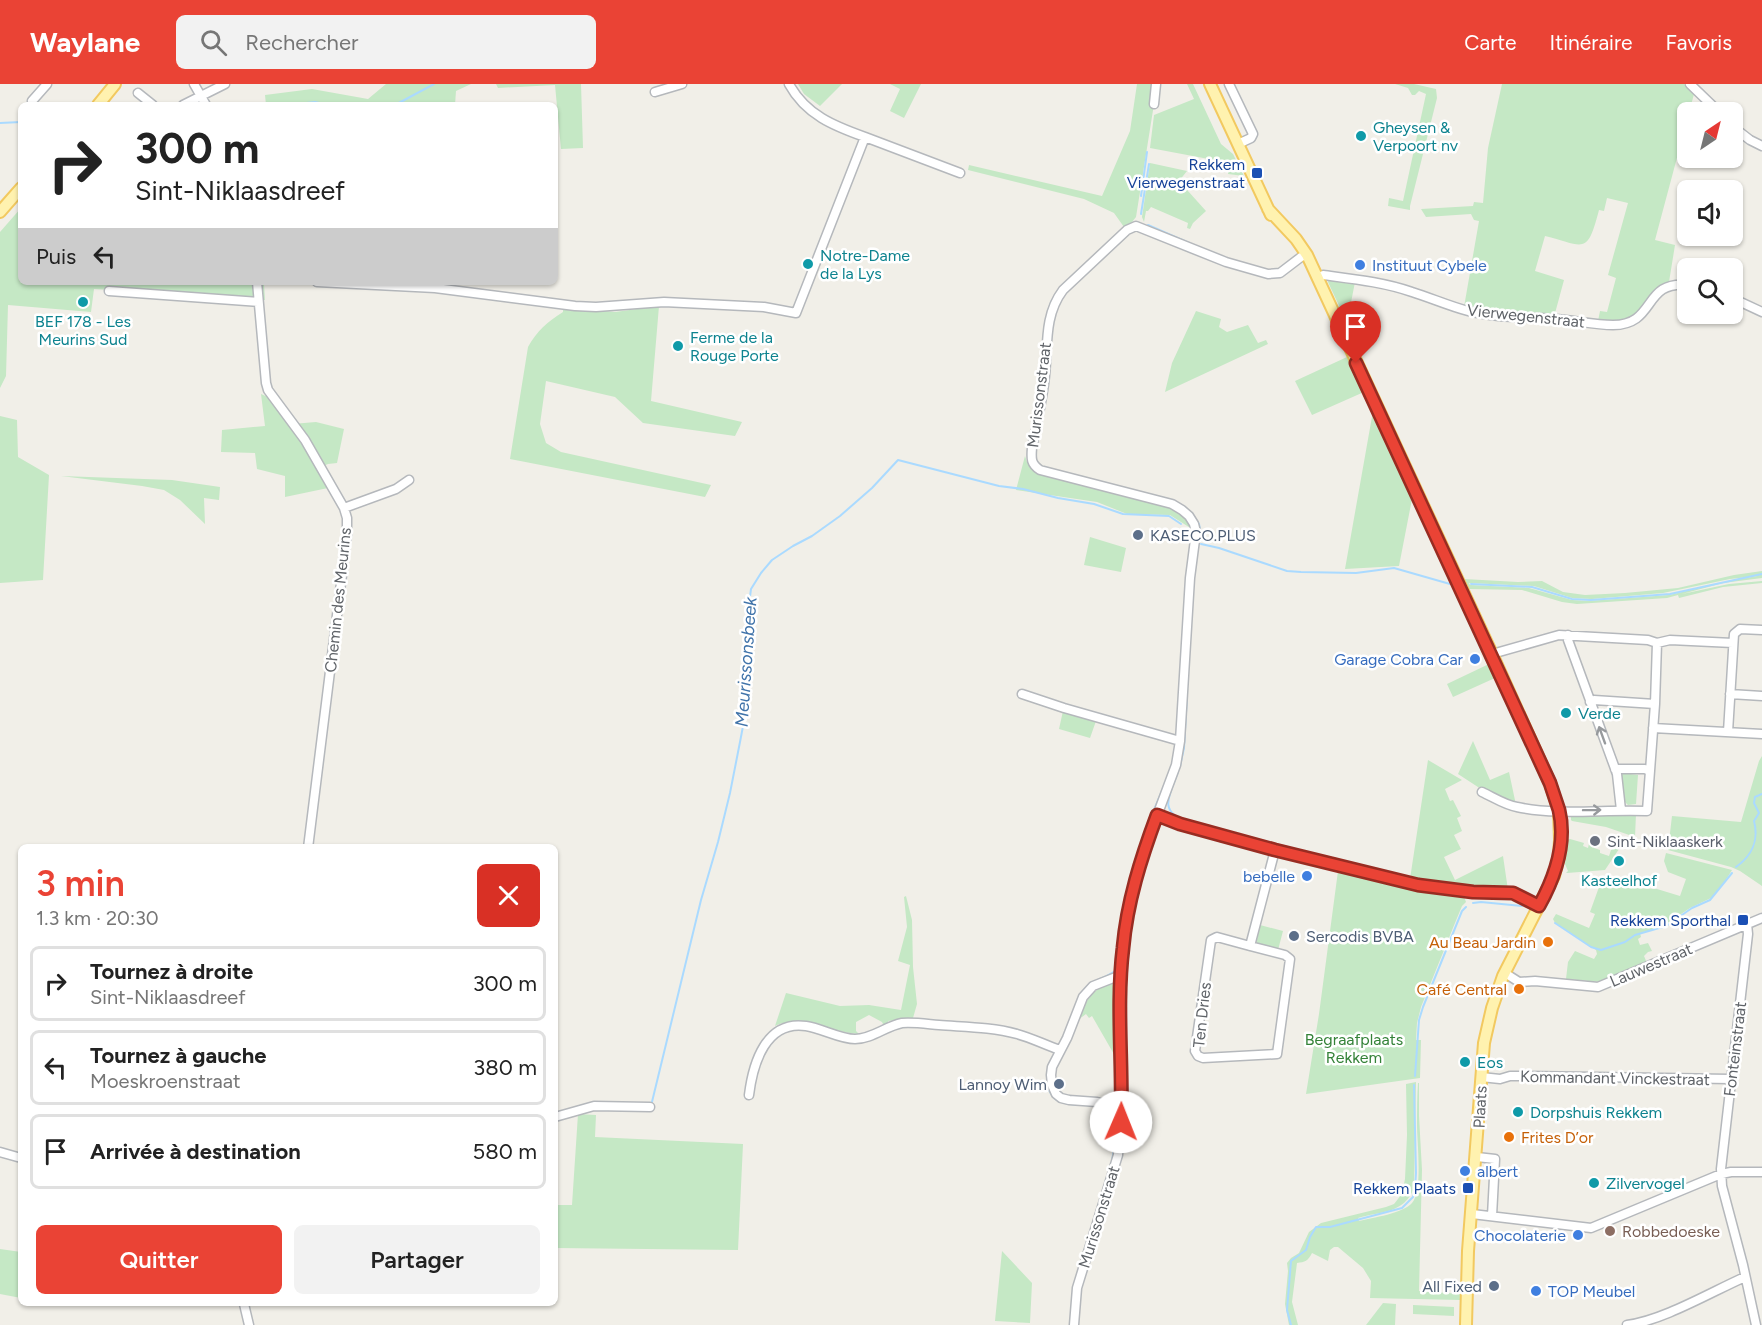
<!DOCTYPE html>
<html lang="fr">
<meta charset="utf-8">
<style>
:root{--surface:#fff;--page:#f2f2f2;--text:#222;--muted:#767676;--line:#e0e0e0;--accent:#ea4335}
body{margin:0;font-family:Figtree,sans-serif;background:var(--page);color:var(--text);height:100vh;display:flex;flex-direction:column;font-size:22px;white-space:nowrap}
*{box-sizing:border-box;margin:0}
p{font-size:20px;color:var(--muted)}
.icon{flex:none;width:33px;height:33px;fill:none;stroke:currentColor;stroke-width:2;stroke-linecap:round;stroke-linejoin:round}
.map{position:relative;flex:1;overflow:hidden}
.sheet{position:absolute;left:18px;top:760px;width:540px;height:462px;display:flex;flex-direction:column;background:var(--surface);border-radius:9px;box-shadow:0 2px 4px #0004}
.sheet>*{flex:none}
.guide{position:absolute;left:18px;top:18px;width:540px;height:183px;border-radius:9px;box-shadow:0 2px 4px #0004;background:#fff;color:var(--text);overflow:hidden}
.needle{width:39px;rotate:35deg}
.controls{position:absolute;left:1677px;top:18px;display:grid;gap:12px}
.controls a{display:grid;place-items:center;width:66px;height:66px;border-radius:9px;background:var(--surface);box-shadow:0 2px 4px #0004;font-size:30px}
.pin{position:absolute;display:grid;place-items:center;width:51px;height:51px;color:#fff;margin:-62px -26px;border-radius:50% 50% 50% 0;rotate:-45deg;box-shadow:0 0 6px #0007}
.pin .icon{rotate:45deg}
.me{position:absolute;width:66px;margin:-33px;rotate:1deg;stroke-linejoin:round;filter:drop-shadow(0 0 4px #0008)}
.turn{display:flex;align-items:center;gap:21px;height:126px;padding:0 18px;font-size:27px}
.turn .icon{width:78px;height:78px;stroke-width:2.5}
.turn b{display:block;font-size:42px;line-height:51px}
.then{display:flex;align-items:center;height:57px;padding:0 18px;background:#0003;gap:12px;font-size:22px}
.round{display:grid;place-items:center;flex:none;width:63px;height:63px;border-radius:9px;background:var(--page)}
.headline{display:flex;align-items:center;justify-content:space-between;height:102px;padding:0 18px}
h1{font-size:36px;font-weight:600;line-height:45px;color:var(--accent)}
.primary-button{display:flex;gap:12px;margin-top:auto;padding:12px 18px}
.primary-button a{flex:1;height:69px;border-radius:9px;background:var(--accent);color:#fff;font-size:24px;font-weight:600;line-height:69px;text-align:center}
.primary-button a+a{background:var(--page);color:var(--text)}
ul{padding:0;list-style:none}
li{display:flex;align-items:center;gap:18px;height:75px;margin:0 12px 9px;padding:0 6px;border:3px solid var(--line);border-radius:9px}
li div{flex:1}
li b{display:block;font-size:22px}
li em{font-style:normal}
header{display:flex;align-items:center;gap:36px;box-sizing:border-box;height:84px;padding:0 30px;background:var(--accent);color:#fff}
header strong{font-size:28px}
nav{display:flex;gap:33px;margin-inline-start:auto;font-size:21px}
.search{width:420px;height:54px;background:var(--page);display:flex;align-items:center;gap:15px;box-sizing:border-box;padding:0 21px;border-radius:9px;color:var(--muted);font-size:22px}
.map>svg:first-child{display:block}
.green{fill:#c5e8c5;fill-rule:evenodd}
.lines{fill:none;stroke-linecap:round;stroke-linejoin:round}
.stream{stroke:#aadaff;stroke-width:2}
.minor-casing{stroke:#b5b8bc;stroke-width:11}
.major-casing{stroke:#f2c960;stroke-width:14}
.minor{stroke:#fff;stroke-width:8}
.major{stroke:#fff2af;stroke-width:10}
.oneway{stroke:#979a9d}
.route-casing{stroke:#982c22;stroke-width:15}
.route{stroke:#ea4335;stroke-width:10}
.culture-dot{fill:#0f9aa8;stroke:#fff;stroke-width:2}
.transit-dot{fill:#1a4fb4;stroke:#fff;stroke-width:2}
.shop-dot{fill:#3f7fe0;stroke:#fff;stroke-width:2}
.service-dot{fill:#5c6f8a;stroke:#fff;stroke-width:2}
.worship-dot{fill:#6b7280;stroke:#fff;stroke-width:2}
.food-dot{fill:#e8710a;stroke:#fff;stroke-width:2}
.education-dot{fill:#8d6e63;stroke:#fff;stroke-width:2}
.labels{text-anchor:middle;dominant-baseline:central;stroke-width:5;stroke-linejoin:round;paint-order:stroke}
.culture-label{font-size:16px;fill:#0d838f;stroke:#fff;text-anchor:start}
.transit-label{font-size:16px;fill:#164399;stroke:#fff;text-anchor:end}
.shop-label{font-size:16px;fill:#366cbe;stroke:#fff;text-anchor:start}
.street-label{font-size:16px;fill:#5f6368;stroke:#fff}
.service-label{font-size:16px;fill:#4e5e75;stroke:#fff;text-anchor:start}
.worship-label{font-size:16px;fill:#5b616d;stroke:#fff;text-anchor:start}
.food-label{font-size:16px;fill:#c56008;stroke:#fff;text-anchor:end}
.park-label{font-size:16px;fill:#348238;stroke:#fff}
.education-label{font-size:16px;fill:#785e54;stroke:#fff;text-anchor:start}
.water-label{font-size:18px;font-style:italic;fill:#4174aa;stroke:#fff}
</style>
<header>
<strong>Waylane</strong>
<div class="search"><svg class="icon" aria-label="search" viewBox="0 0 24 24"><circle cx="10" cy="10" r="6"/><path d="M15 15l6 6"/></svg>Rechercher</div>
<nav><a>Carte</a><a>Itinéraire</a><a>Favoris</a></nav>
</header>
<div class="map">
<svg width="1762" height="1241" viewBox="0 0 1762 1241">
<rect width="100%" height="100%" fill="#f1efe8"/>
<path class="green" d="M386 0H471L456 7 455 21H266L265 11 312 5 368 15Z
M496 0H581L583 64 561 65 555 1 498 4Z
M798 0H842L820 22 804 10Z
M890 0H921L904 34 890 27 900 5Z
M1137 0H1154V20L1136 133 1132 138 1124 143 1114 129 1084 115 968 86 969 81 1102 112 1130 47Z
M1187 0H1193L1221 60 1233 70 1244 92 1228 90 1230 79 1150 64 1154 31 1194 15Z
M1395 0H1414L1436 5 1437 14 1410 122V126L1388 122 1389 114 1403 117 1426 10 1419 7 1415 11H1412L1408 4Z
M1502 0H1684L1694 10 1655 156 1675 161 1669 198 1654 208 1642 227 1619 239 1598 237 1600 227 1607 228 1616 194 1608 191 1628 119 1607 114 1604 127 1599 126C1587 172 1585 162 1545 152L1535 187 1564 196 1554 233 1509 230 1464 223 1479 137 1474 136 1471 130 1426 133 1421 125 1473 122 1474 118 1483 119 1488 64Z
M1150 79 1187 87 1179 97 1206 127 1193 139 1190 145 1187 144 1188 139 1151 123 1148 127H1146L1144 138 1142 133Z
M21 124V198H176C205 202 235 195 264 200L265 216 94 205 91 228 8 221 6 292 0 304V148Z
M1329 195 1355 198 1347 239 1328 198Z
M659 222 651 317 742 338 735 352 643 339 615 313 546 297 540 340 546 359 561 368 711 401 705 413 510 375 528 263C537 247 547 238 563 228V223L615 228Z
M1196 227 1221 235 1219 243 1227 248 1248 241 1258 259 1266 256 1268 260 1165 308 1172 279Z
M1347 273 1364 308 1312 331 1295 297Z
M261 310 270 314 292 340 316 338 344 345 337 379 328 380 316 385 328 404 285 413V392L257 385 255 369 221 368 222 346 265 342Z
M1373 327 1412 415 1399 482 1345 485Z
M0 332 17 336 18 373 49 391 43 496 0 499Z
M1025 372 1027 378 1033 384 1174 424 1189 437 1192 445 1170 431 1127 430 1097 418 1016 406Z
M61 392 172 396 220 403 219 416 204 414 205 440 180 416 164 406 142 402Z
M1090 453 1126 464 1121 488 1084 481Z
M1762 487V494L1723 499 1682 510 1729 500 1762 497V499L1723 503 1679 514 1678 511 1667 514 1577 520 1562 518 1522 506 1469 505 1464 495 1518 498 1542 497 1563 508 1585 511 1625 509 1678 504 1734 491ZM1757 492 1729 497 1669 511 1588 517 1572 516 1529 504 1470 501 1469 499 1534 502 1572 514 1592 515 1663 509 1730 495Z
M1489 580 1495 594 1453 613 1447 600Z
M1063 627 1096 637 1090 654 1059 645Z
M1473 657 1490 696 1509 688 1516 721 1481 705 1458 690Z
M1762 672V802L1740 787 1731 783 1668 766 1672 732 1741 738 1759 677Z
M1428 676 1462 696 1445 705 1450 717 1453 716 1461 732 1457 734 1462 747 1454 751 1461 765 1444 773 1455 796 1503 772 1508 806 1437 800 1410 795Z
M1623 689 1638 691 1636 720 1628 721 1625 718 1620 692Z
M1636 730 1635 753 1606 743 1572 737 1571 736V732Z
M1570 755 1584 759 1583 762 1588 764 1589 760 1595 762 1594 764 1600 766V769L1609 772 1611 766 1625 756 1605 786 1567 789H1566L1568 787 1565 780 1567 756Z
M1666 769 1732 786 1722 802 1711 814 1690 824 1660 844 1640 849 1641 853 1638 855 1640 861 1648 859 1652 867 1648 868 1644 872 1647 879 1601 898 1566 895 1568 878 1575 867 1594 875 1597 870 1596 866 1555 839 1553 835 1556 830 1589 844 1595 830 1590 828 1603 792 1634 804 1657 805 1680 812 1686 795 1668 788 1664 777Z
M1338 787 1410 802 1463 810 1466 818 1462 822 1457 834 1421 923 1417 939 1416 956H1421L1420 994 1306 1010 1319 930Z
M906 812 912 836 913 883 917 920 913 934 888 937V940L884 942 882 938 869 931 856 938V947L859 950C839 949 791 931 775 942L786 909 840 922 869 921 901 926 910 881 898 877 907 843 904 813Z
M1260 841 1283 847 1278 866 1256 861Z
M1115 897V972L1092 932 1089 934 1086 930 1078 936C1087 914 1092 905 1115 897Z
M1416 998 1414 1104C1404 1130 1381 1127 1358 1134L1359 1137C1372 1134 1404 1129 1412 1119 1423 1107 1417 1058 1417 1041 1417 1027 1417 1013 1418 999H1419V1032L1422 1086 1419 1207 1462 1210 1460 1216 1370 1214 1371 1197 1363 1184 1338 1163H1334L1330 1166 1328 1177 1312 1169C1308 1177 1305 1178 1297 1179L1292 1218 1298 1241H1289L1285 1220 1288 1187 1287 1179 1291 1174 1299 1169 1309 1148 1321 1139 1386 1123 1394 1120 1398 1115 1402 1109 1405 1095 1407 1051 1406 1000Z
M578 1030 596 1031 595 1053 743 1060 738 1166 555 1164V1121H572Z
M0 1165 21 1168V1214L0 1210Z
M1002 1167 1032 1199 1030 1239 995 1237Z
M1383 1219 1396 1220 1395 1241H1366Z
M1413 1221 1454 1223V1232L1413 1230Z"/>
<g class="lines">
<path class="stream" d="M290 21 315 18 328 21
M395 21 434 0
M0 39 21 38
M1141 112 1147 68
M1141 130 1149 80
M1148 141 1189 159
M1048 227 1052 216
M1046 311 1050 272
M1192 430 1199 440 1201 451
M1201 460 1219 464 1287 487 1301 488 1356 489 1394 484 1450 500
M1471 500 1532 503 1572 515 1591 516 1670 510 1762 490
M1180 682 1184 664 1187 611
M1178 688C1170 710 1157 728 1187 737L1369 784
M1736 783C1752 772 1759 756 1754 737L1759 729 1754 719 1755 713 1762 710
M1380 787 1409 794
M1473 819 1481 818 1522 822
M1555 839 1591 863 1601 866 1625 858 1635 851 1666 842 1692 824 1710 816 1732 789
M1119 858C1124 822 1131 788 1143 754 1151 731 1162 709 1170 686
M1115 896 1117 1008
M1082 908C1092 895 1103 896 1115 887L1118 863
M1415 992 1419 936 1423 923 1462 827 1466 823
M1048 1003C1053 1020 1066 1020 1081 1021
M651 1022 701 816 718 758 730 709 740 658 744 637 747 535 751 505 761 489 772 476 793 462 812 452 840 432 872 404 898 376 999 402 1023 405 1058 414 1094 420 1123 430 1169 432 1181 440
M1110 1025 1115 1030 1116 1035
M1112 1077 1114 1065
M1291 1241 1287 1226 1291 1177 1306 1166 1310 1153 1316 1143H1330L1402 1124 1413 1113 1415 1105 1416 1089 1414 1001"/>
<g class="minor-casing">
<path id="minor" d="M194 0 206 21
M789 0C806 31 834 42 865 53
M1229 0 1253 50 1251 54 1238 60
M1690 0 1719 28
M655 8 682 0
M138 9 153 21
M32 17 47 0
M1154 20 1156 0
M183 21 225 0
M1732 42 1750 56 1762 62
M1317 194 1323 191C1353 195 1383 198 1412 208 1431 214 1449 222 1468 227 1496 234 1525 233 1554 235 1574 236 1593 241 1613 241 1657 241 1642 196 1688 201
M257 198 266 299 268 306 305 356 344 424 347 434V451L308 764
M317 198 435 204 575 222 596 223 664 218 764 223 796 229 865 53 960 89
M109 207 258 218
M1732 214 1762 228
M344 424 396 405 409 396
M1568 551V556L1617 690 1621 726
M1657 559 1670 556 1733 559
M1492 570 1559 551 1648 556 1657 559
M1022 610 1064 624 1180 657
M1730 610 1762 612
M1590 618 1594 616 1655 620
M1653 644 1762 650
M1728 648 1734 550 1740 545 1762 546
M1615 685H1645L1649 687
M1482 708C1493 713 1505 721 1517 723 1559 732 1604 725 1647 727L1655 620 1657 559
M1157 731 1180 740 1275 766 1418 801 1473 808 1513 809 1539 822
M1747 840 1748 850 1721 1085 1722 1102 1743 1181 1756 1241
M1250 862 1285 871 1290 875 1277 970 1203 974 1198 972 1195 967 1211 856 1217 853 1250 862 1275 766
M1121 891 1093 902 1083 913 1067 954 1052 983 1051 991 1052 1001 1056 1010 1061 1014 1069 1016 1097 1018 1121 1024
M1508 891 1519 898 1535 897 1598 903 1762 834
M1481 993 1500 995 1510 992H1526L1731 995
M749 1011C753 979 766 936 806 942 821 944 840 955 855 955 872 955 886 942 902 939 914 938 927 940 939 941 965 943 992 943 1017 950 1032 954 1045 961 1060 966
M555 1033 594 1022 650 1023
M0 1068 21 1074
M1477 1073 1495 1075 1492 1132
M1472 1130 1591 1144 1721 1090 1731 1088H1762
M244 1220 249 1241
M1074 1241 1077 1204 1118 1071 1121 1024V891L1122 864 1128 826 1142 772 1176 681 1180 657 1190 494 1196 448 1194 440 1189 432 1182 426 1172 420 1040 386C1031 380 1031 375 1032 364 1036 343 1041 322 1044 300 1049 267 1042 234 1063 206L1127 146 1136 142 1226 178 1268 190 1280 189 1301 173 1307 171
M1627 1241C1662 1237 1711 1208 1745 1193"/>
</g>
<g class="major-casing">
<path id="major" d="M1210 0 1271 131
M98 21 115 0
M1268 125 1296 155 1307 171 1492 570 1550 699 1559 727 1560 756 1559 772 1554 792 1503 892 1492 924 1484 959 1468 1167 1466 1241
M0 128 21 104"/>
</g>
<use href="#minor" class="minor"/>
<use href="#major" class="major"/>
</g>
<defs><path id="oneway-shaft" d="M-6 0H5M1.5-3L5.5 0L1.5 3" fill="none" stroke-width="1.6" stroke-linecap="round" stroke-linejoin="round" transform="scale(1.5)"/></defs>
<g class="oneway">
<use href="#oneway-shaft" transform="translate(1602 651) rotate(-110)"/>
<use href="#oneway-shaft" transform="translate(1592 726) rotate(-1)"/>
</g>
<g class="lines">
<g class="route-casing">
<path id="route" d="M1121 1038C1123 980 1116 921 1123 864 1127 818 1141 774 1157 731L1180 740 1275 766 1418 801 1473 808 1513 809 1539 822C1555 793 1567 759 1559 726 1556 717 1553 708 1550 699L1356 279"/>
</g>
<use href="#route" class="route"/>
</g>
<g class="culture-dot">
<circle cx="1361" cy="52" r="6"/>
<circle cx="808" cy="180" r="6"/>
<circle cx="83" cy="218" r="6"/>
<circle cx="678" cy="262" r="6"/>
<circle cx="1566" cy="629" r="6"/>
<circle cx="1619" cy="777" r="6"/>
<circle cx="1465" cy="978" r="6"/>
<circle cx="1518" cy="1028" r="6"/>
<circle cx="1594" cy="1099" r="6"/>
</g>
<g class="transit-dot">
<rect x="1251" y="83" width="12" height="12" rx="3"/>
<rect x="1737" y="830" width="12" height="12" rx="3"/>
<rect x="1462" y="1098" width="12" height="12" rx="3"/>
</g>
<g class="shop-dot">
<circle cx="1360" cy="181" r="6"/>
<circle cx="1475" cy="575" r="6"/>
<circle cx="1307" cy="792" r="6"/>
<circle cx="1465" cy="1087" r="6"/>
<circle cx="1578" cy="1151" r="6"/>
<circle cx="1536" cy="1207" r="6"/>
</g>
<g class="service-dot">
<circle cx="1138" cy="451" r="6"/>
<circle cx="1294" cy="852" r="6"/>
<circle cx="1059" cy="1000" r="6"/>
<circle cx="1494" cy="1202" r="6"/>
</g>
<circle class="worship-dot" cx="1595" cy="757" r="6"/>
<g class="food-dot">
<circle cx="1548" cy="858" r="6"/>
<circle cx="1519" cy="905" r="6"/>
<circle cx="1509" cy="1053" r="6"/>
</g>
<circle class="education-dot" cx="1610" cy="1147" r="6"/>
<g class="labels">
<g class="culture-label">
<text x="1373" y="43">Gheysen &amp;<tspan x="1373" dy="18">Verpoort nv</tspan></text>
<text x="820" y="171">Notre-Dame<tspan x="820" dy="18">de la Lys</tspan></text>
<text x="83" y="237" text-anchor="middle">BEF 178 - Les<tspan x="83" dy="18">Meurins Sud</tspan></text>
<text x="690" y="253">Ferme de la<tspan x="690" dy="18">Rouge Porte</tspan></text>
<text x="1578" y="629">Verde</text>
<text x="1619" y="796" text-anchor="middle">Kasteelhof</text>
<text x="1477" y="978">Eos</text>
<text x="1530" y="1028">Dorpshuis Rekkem</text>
<text x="1606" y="1099">Zilvervogel</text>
</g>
<g class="transit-label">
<text x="1245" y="80">Rekkem<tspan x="1245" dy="18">Vierwegenstraat</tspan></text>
<text x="1731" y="836">Rekkem Sporthal</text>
<text x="1456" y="1104">Rekkem Plaats</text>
</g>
<g class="shop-label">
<text x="1372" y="181">Instituut Cybele</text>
<text x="1463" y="575" text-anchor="end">Garage Cobra Car</text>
<text x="1295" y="792" text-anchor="end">bebelle</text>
<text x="1477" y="1087">albert</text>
<text x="1566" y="1151" text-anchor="end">Chocolaterie</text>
<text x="1548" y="1207">TOP Meubel</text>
</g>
<g class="street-label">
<text transform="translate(1526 232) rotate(6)">Vierwegenstraat</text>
<text transform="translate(1039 311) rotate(-83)">Murissonstraat</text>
<text transform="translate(338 516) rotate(-84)">Chemin des Meurins</text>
<text transform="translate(1651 881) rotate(-23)">Lauwestraat</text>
<text transform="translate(1202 931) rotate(-84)">Ten Dries</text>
<text transform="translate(1735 965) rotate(-83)">Fonteinstraat</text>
<text transform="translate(1615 994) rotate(1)">Kommandant Vinckestraat</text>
<text transform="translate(1480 1023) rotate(-87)">Plaats</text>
<text transform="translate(1099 1133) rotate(-73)">Murissonstraat</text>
</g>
<g class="service-label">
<text x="1150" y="451">KASECO.PLUS</text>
<text x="1306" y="852">Sercodis BVBA</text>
<text x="1047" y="1000" text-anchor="end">Lannoy Wim</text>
<text x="1482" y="1202" text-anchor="end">All Fixed</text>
</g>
<g class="worship-label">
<text x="1607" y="757">Sint-Niklaaskerk</text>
</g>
<g class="food-label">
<text x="1536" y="858">Au Beau Jardin</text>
<text x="1507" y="905">Café Central</text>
<text x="1521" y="1053" text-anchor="start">Frites D’or</text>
</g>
<g class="park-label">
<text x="1354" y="955">Begraafplaats<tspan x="1354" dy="18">Rekkem</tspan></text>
</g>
<g class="education-label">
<text x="1622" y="1147">Robbedoeske</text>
</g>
<g class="water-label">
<text transform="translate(746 578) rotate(-86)">Meurissonsbeek</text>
</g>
</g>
</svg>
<div class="controls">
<a><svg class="needle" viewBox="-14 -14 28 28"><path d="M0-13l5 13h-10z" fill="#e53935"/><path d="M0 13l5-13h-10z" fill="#767676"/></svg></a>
<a><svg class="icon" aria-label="sound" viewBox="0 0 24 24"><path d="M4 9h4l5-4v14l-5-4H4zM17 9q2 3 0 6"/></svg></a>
<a><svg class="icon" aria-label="search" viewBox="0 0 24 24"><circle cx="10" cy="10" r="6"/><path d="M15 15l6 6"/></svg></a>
</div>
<div class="pin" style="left:1356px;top:279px;background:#d93025"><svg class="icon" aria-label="arrive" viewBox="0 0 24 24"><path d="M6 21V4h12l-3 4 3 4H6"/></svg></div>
<svg class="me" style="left:1121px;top:1038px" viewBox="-20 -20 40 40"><circle r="19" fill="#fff"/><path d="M0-13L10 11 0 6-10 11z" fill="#ea4335"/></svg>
<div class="guide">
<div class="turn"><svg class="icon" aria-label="right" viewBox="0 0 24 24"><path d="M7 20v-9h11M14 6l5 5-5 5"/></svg><div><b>300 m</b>Sint-Niklaasdreef</div></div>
<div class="then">Puis<svg class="icon" aria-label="left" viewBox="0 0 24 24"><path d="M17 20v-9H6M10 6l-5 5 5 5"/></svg></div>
</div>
<section class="sheet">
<div class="headline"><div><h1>3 min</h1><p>1.3 km · 20:30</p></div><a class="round" style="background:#d93025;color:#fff"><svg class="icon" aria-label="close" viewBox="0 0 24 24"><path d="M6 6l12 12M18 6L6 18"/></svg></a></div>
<ul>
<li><svg class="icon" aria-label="right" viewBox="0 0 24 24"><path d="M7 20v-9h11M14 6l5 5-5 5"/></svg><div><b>Tournez à droite</b><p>Sint-Niklaasdreef</p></div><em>300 m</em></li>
<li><svg class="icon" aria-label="left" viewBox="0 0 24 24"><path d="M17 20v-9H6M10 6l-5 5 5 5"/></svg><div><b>Tournez à gauche</b><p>Moeskroenstraat</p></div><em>380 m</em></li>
<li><svg class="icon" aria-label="arrive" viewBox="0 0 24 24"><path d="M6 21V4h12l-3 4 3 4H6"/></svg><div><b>Arrivée à destination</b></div><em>580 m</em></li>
</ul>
<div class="primary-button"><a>Quitter</a><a>Partager</a></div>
</section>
</div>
